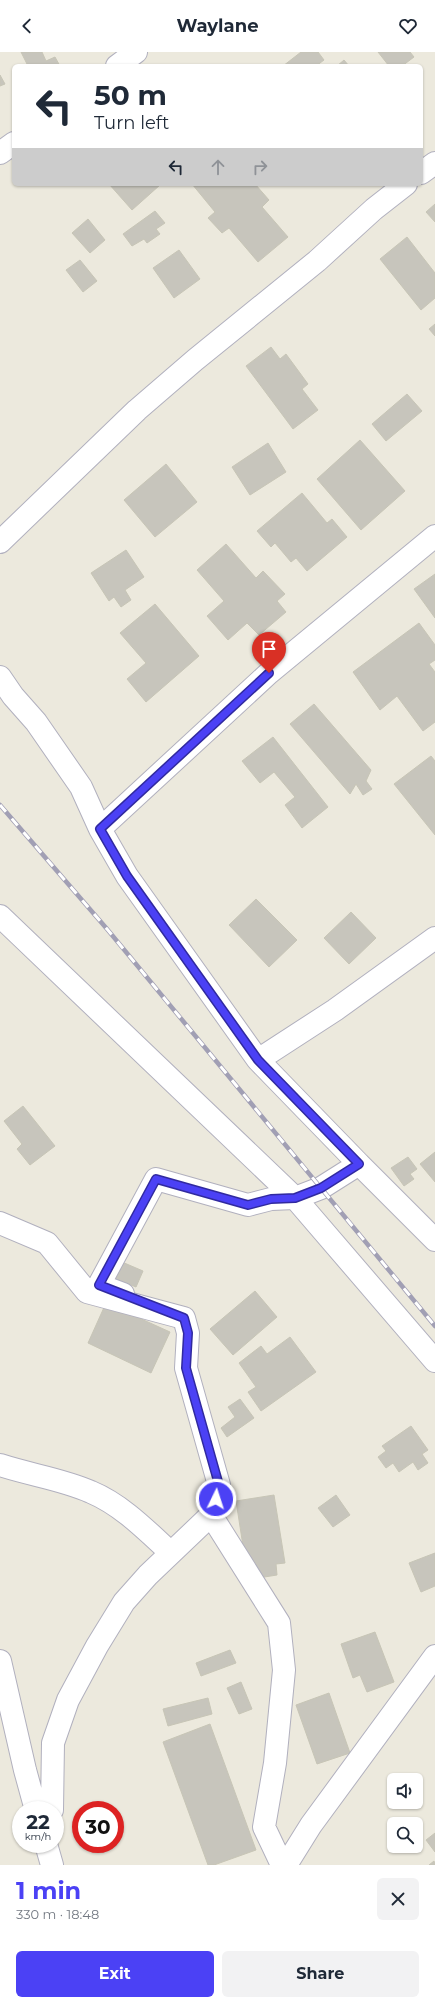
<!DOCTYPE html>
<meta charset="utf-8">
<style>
:root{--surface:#fff;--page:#f2f2f3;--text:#1f2937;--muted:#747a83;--accent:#4b41f5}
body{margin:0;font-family:Montserrat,sans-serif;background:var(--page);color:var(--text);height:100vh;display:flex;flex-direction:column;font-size:15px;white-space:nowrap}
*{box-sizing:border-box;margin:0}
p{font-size:13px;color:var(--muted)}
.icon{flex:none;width:22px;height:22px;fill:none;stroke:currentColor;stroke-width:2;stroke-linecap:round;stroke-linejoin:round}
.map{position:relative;height:1813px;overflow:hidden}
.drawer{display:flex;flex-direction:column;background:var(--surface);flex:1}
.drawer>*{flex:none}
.banner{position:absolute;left:12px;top:12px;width:411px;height:122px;border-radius:6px;box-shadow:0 1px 3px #0004;background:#fff;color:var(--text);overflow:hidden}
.fabs{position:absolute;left:387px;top:1721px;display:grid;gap:8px}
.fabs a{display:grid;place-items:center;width:36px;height:36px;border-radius:6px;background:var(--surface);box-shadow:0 1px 3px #0004;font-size:20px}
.speed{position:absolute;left:12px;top:1749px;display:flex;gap:8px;font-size:20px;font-weight:700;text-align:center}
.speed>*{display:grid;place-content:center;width:52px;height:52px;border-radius:50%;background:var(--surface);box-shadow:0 1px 3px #0004;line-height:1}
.speed small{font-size:10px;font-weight:400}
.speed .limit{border:6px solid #d22;background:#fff;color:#111}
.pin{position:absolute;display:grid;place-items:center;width:34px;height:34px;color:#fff;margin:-41px -17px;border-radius:50% 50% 50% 0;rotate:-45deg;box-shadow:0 0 4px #0007}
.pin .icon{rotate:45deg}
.me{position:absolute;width:44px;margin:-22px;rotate:4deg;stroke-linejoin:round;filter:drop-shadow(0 0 3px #0008)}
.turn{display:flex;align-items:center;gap:14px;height:84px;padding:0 16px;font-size:18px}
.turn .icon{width:52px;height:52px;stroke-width:2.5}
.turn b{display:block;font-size:28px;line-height:34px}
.lanes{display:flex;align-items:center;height:38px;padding:0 16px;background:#0003;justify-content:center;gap:20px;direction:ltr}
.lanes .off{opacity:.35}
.round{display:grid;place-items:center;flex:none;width:42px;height:42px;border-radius:6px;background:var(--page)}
.overview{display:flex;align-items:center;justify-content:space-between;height:68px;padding:0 16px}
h1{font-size:24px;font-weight:700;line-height:30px;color:var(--accent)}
.action{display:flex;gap:8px;margin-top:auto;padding:8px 16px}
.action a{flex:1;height:46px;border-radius:6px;background:var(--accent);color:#fff;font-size:16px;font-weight:700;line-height:46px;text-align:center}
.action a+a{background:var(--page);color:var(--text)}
header{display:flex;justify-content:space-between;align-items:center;height:52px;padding:0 16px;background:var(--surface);font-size:18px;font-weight:700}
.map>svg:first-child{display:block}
.building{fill:#c7c5bc;stroke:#c7c5b6}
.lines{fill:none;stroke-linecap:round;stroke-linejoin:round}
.minor-casing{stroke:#b1b0be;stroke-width:24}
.minor{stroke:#fff;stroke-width:22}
.rail-casing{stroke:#a19fb4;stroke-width:4.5}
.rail{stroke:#fff;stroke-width:3;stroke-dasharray:9;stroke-linecap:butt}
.route-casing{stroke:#312a9f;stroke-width:10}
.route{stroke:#4b41f5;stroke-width:7}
</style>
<header><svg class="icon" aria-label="back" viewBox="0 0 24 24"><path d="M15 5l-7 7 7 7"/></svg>Waylane<svg class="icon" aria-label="heart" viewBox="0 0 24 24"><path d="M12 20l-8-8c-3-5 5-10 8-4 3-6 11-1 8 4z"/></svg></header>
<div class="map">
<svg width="435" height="1813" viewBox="0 0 435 1813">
<rect width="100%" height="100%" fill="#ece9dd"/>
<path class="building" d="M21 0H42L46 9 55 5 60 14H28Z
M301 0H318L324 8 316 14H283Z
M378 0H410L414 5 402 14H389Z
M344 8 349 14H337Z
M0 23 5 32 0 34Z
M109 132H159L160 133 132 158Z
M192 132H255L269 148 262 155 288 185 258 210 229 176 222 181 208 166 215 160Z
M435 152V170L426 160Z
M155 159 165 171 156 177 160 182 147 191 144 187 132 194 123 182Z
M88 167 105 188 90 201 72 181Z
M407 185 435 221V246L421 258 380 207Z
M179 198 200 227 174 246 153 216Z
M80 208 97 229 83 240 66 218Z
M435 272V284L429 277Z
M271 295 280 307 286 302 308 332 302 337 318 358 293 377 246 314Z
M407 342 422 359 386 389 372 372Z
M360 388 405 439 361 478 317 427Z
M268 391 286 420 250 443 232 415Z
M166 412 197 450 155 485 124 448Z
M302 441 327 471 332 467 347 485 307 519 296 506 291 510 275 491 271 495 257 479Z
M226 492 256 526 263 519 285 542 277 549 286 560 259 583 247 571 228 588 207 564 224 549 197 518Z
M126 498 144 525 125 538 131 548 121 555 114 545 109 549 91 521Z
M435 522V566L414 537Z
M155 552 199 604 146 650 127 627 146 611 120 581Z
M419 571 435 593V608L429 612 435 620V670L423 679 397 644 380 658 353 620Z
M314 652 371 718 366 729 372 737 363 743 356 732 350 742 290 672Z
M273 685 328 755 302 776 285 753 295 745 274 720 260 731 242 709Z
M431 704 435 709V783L394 732Z
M256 847 297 888 269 915 229 873Z
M351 860 376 886 349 912 324 886Z
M23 1054 55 1094 30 1113 17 1097 22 1092 4 1069Z
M435 1100V1130L420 1112Z
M408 1105 417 1117 410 1122 414 1127 404 1134 391 1116Z
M122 1210 143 1219 136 1235 116 1227Z
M255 1239 277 1265 233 1303 210 1277Z
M106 1251 170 1280 151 1321 88 1291Z
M290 1285 316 1320 261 1359 248 1340 256 1335 239 1311 261 1294 267 1302Z
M240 1347 254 1366 227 1385 221 1376 235 1365 228 1355Z
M411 1374 428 1398 422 1402 428 1411 418 1418 413 1410 399 1420 393 1411 386 1416 378 1405 386 1399 382 1394Z
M274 1443 285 1511 276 1512 277 1523 258 1526 256 1511 246 1513 236 1449Z
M336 1443 350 1463 333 1475 318 1456Z
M435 1501V1534L421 1540 409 1511Z
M375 1580 394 1630 367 1640 360 1623 353 1626 341 1592Z
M230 1598 236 1611 201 1624 196 1611Z
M241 1630 252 1657 239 1662 227 1636Z
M329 1641 350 1701 317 1712 296 1653Z
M208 1646 212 1662 168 1674 163 1657Z
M210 1672 256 1798 214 1813H208L163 1690Z
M435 1781V1800L426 1788Z
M434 1809 435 1813H429Z"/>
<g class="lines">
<g class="minor-casing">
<path id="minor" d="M117 14 136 0
M0 101 14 91
M421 121 435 111
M0 490 137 358 195 308 317 209 374 157 406 132
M0 625 13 644 36 670 81 735 100 777 127 824 258 1008
M100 777 269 621 435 484
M0 864 295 1146 435 1309
M359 1112 258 1008 335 958 435 886
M0 1171 47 1191 87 1240 184 1266 188 1281 186 1316 219 1433 216 1447 211 1463 148 1523 124 1550 97 1594 68 1648 53 1691 52 1758
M123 1242 99 1233 156 1127 248 1153 271 1147 295 1146 321 1136 359 1112 435 1188
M0 1413C30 1423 62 1427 91 1440 122 1453 147 1479 171 1501
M211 1463 279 1571 284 1618 275 1711 264 1775 282 1813
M0 1609 25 1718 36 1758
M46 1792 52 1813
M286 1813 311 1773 435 1604"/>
</g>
<use href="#minor" class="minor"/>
<g class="rail-casing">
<path id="rail" d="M0 753 107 877 435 1274"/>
</g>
<use href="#rail" class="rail"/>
</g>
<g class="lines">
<g class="route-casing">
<path id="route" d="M216 1447 219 1433 186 1316 188 1281 184 1266 99 1233 156 1127 248 1153 271 1147 295 1146 321 1136 359 1112 258 1008 127 824 100 777 269 621"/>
</g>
<use href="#route" class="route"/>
</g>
</svg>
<div class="fabs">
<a><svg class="icon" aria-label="sound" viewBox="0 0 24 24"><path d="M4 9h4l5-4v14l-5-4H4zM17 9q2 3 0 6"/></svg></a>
<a><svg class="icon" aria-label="search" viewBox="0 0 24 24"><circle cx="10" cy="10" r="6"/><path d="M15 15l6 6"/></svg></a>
</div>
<div class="speed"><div>22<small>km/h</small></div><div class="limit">30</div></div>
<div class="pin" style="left:269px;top:621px;background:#d93025"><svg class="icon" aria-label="arrive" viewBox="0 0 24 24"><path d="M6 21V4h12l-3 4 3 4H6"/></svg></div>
<svg class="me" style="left:216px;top:1447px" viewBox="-20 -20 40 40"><circle r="17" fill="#4b41f5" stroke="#fff" stroke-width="3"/><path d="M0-11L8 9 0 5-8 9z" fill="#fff"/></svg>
<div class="banner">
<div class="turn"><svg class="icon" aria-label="left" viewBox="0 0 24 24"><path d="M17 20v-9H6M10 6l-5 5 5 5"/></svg><div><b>50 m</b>Turn left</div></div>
<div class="lanes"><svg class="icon" aria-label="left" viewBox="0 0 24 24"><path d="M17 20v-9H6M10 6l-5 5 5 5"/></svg><svg class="icon off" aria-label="ahead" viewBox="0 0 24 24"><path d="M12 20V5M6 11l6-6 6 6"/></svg><svg class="icon off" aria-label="right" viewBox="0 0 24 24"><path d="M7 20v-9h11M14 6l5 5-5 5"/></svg></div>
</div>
</div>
<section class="drawer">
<div class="overview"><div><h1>1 min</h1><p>330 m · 18:48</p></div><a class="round"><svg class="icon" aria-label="close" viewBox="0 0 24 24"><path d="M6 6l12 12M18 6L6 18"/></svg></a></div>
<div class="action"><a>Exit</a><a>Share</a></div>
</section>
